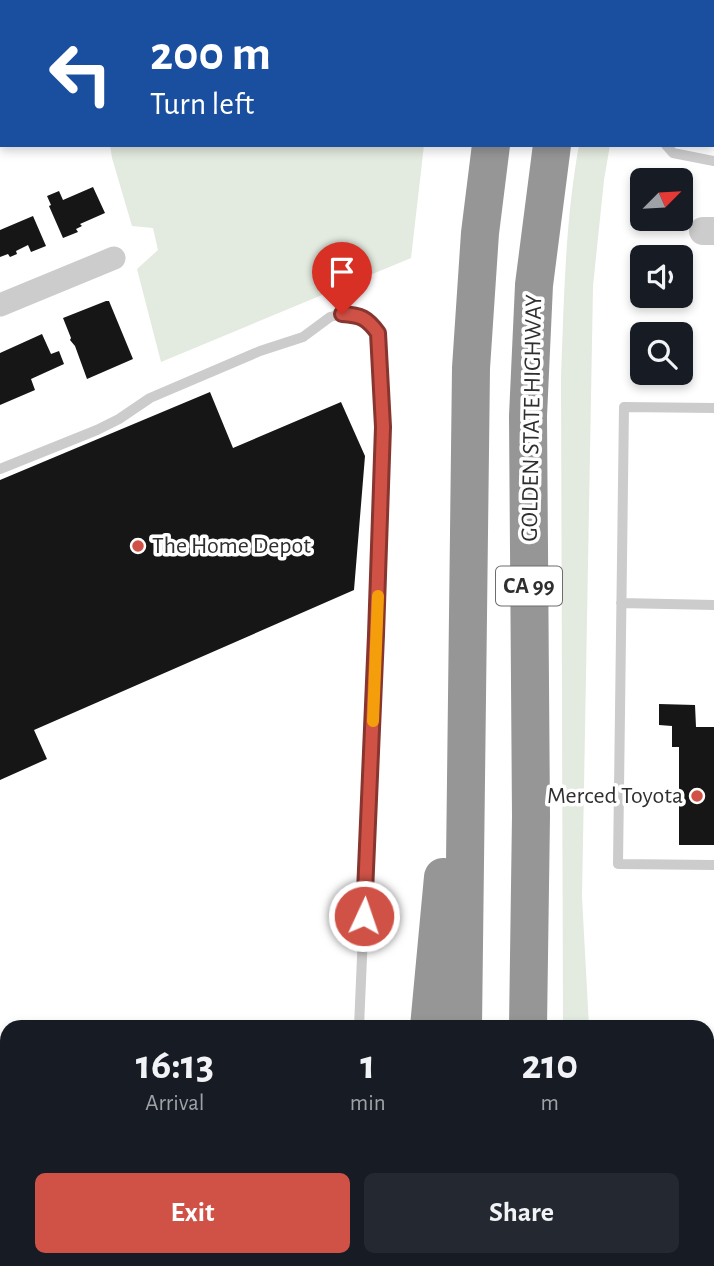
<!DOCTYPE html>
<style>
:root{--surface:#171b24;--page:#242831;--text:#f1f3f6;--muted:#9ea1a6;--accent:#d05247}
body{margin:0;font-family:"Alegreya Sans",sans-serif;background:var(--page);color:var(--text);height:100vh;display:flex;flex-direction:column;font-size:26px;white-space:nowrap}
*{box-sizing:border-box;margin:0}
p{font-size:23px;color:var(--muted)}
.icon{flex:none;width:38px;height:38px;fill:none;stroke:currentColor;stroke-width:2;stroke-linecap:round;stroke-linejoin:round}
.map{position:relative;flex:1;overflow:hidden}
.panel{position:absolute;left:0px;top:1020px;width:714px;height:247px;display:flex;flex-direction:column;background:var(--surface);border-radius:21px 21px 0 0;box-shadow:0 4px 10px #0003}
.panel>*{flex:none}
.top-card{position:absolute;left:0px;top:0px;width:714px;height:147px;box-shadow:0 4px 10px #0003;background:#1a4fa0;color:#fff;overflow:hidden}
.needle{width:46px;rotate:66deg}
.controls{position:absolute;left:630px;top:168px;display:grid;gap:14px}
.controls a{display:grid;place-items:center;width:63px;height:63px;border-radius:10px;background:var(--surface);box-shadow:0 4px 10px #0003;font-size:35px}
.pin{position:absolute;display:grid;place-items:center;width:60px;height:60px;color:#fff;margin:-72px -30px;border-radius:50% 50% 50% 0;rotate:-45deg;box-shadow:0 0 7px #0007}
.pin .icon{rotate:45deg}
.me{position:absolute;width:77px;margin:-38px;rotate:3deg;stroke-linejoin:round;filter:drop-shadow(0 0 5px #0008)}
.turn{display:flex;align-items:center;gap:24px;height:147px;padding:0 35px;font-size:32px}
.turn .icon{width:91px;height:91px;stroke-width:2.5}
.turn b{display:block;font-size:49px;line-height:60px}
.eta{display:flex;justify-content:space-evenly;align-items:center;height:119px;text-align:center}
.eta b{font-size:42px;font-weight:600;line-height:49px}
.primary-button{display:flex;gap:14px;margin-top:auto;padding:14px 35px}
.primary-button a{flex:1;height:80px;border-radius:10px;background:var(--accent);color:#fff;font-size:28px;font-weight:600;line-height:80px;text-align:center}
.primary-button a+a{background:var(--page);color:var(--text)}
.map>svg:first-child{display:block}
.green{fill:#e3eadf}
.building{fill:#161616}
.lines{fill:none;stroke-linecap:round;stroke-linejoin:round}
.service{stroke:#ccc;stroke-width:10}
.minor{stroke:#ccc;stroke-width:23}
.tertiary{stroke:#ccc;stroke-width:28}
.motorway{stroke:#969696;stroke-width:38}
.route-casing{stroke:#87352e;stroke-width:18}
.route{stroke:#d05247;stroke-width:12}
.slow{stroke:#f59e0b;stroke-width:12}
.poi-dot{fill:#d05247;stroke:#fff;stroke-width:2.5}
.labels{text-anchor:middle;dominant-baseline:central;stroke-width:7;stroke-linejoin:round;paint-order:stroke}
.shield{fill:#fff;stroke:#6d6d6d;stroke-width:2}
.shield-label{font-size:23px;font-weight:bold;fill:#2f2f2f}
.street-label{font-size:24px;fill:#2f2f2f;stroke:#fff}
.poi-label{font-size:24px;fill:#2f2f2f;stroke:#fff;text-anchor:start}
</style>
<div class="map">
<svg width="714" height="1266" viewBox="0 0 714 1266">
<rect width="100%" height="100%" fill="#fff"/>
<path class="green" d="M92 0H451V2H92Z
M110 145H424L411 258 161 362 137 269 158 250 153 228 132 226 112 158Z
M579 145H610L604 180 593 286 582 897 589 1027H563L561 377C564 300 565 222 579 145Z"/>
<path class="building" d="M93 187 105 213 80 224 82 226 76 229 78 232 63 238 49 206 51 205 47 196 59 191 63 200Z
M33 216 46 246 31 252 28 245 16 251 17 254 10 257 8 254 0 257V230Z
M106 301H109L133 359 87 379 75 346 70 340 71 338 63 318Z
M42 334 51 354 59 351 64 364 31 379 35 390 0 405V353Z
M210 392 233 448 341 402 365 456 354 590 34 730 47 759 0 780V480Z
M659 704 695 705 696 727H714V845H679V747H672V726L659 725Z
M707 1039H714V1165H707Z
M7 1060V1157L4 1158 0 1149V1063Z
M18 1262 89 1263V1266H13Z"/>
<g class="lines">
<path class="service" d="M665 2 666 0
M666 145 673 153 714 161
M714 408 624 407 618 864 714 865
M0 469 97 430 119 419 150 398 260 351 303 337 330 317 342 314 355 315 369 321 378 333 383 427 377 610 359 1027
M621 603 714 605
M712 1266 714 1259"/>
<path class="minor" d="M0 305 114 258
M0 1217H7
M314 1266V1260"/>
<path class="tertiary" d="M703 231H714"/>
<path class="motorway" d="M519 2V0
M581 2V0
M429 1027 443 877
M463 1027 471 368 480 233 491 145
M528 1027 531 816 528 416 534 285 552 145
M550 1260V1266
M414 1266V1260
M460 1266V1260"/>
</g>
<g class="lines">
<g class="route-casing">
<path id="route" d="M342 314C361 315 367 318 378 333L383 427 376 635 364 916"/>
</g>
<use href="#route" class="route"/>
<path class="slow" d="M373 721 378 596"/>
</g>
<g class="poi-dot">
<circle cx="138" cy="546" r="7"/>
<circle cx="697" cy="796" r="7"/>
</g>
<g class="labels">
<rect class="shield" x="496" y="566.5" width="66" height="39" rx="5"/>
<g class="shield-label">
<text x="529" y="586">CA 99</text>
</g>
<g class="street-label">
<text transform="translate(532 418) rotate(-89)">GOLDEN STATE HIGHWAY</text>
</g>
<g class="poi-label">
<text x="152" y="546">The Home Depot</text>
<text x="683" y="796" text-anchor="end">Merced Toyota</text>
</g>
</g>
</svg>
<div class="controls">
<a><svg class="needle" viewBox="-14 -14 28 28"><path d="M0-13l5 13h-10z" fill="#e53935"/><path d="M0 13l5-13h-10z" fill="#9ea1a6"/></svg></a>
<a><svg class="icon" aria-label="sound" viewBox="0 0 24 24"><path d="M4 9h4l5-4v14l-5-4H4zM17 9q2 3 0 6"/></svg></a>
<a><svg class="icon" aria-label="search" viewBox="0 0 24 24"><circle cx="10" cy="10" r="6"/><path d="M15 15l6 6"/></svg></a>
</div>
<div class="pin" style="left:342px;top:314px;background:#d93025"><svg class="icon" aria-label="arrive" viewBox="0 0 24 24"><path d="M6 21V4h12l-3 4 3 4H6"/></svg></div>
<svg class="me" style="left:364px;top:916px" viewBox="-20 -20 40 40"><circle r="17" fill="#d05247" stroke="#fff" stroke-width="3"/><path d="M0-11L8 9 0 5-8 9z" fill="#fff"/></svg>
<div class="top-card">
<div class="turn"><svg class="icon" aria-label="left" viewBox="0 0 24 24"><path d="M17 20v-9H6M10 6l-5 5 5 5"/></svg><div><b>200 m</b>Turn left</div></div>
</div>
<section class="panel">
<div class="eta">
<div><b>16:13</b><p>Arrival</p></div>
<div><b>1</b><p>min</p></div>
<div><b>210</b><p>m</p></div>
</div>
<div class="primary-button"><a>Exit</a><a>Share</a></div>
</section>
</div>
